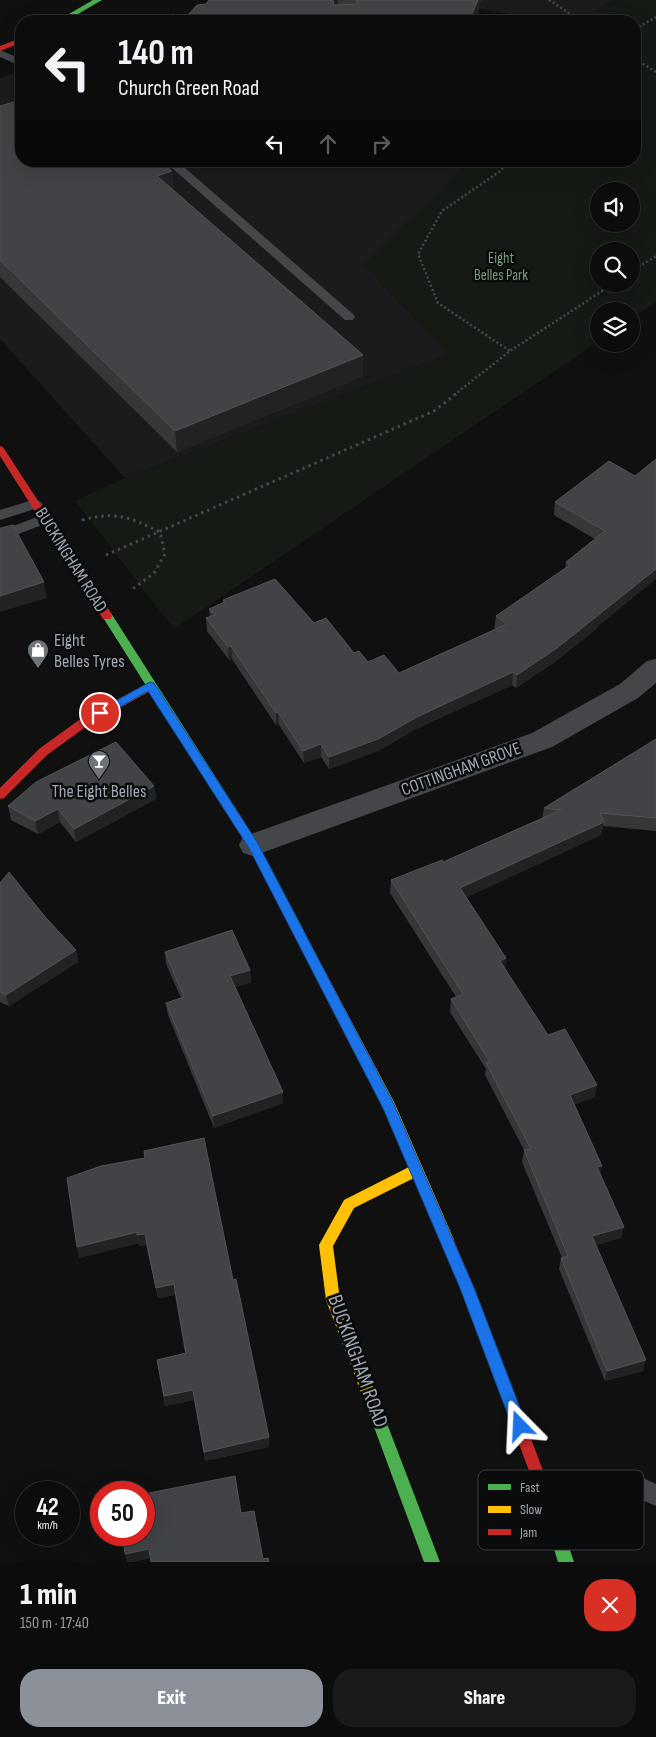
<!DOCTYPE html>
<meta charset="utf-8">
<style>
:root{--surface:#0c0c0c;--page:#1a1a1a;--text:#f1f3f6;--muted:#9a9b9d;--line:#2c2c2d;--accent:#8c9099}
body{margin:0;font-family:"Sofia Sans Condensed",sans-serif;background:var(--page);color:var(--text);height:100vh;display:flex;flex-direction:column;font-size:19px;white-space:nowrap}
*{box-sizing:border-box;margin:0}
p{font-size:16px;color:var(--muted)}
.icon{flex:none;width:28px;height:28px;fill:none;stroke:currentColor;stroke-width:2;stroke-linecap:round;stroke-linejoin:round}
.map{position:relative;height:1562px;overflow:hidden}
.sheet{display:flex;flex-direction:column;background:var(--surface);flex:1}
.sheet>*{flex:none}
.hud{position:absolute;left:15px;top:15px;width:626px;height:152px;border-radius:20px;box-shadow:0 5px 20px #0002,0 0 0 1px var(--line);background:#0c0c0c;color:var(--text);overflow:hidden}
.controls{position:absolute;left:590px;top:182px;display:grid;gap:10px}
.controls a{display:grid;place-items:center;width:50px;height:50px;border-radius:50%;background:var(--surface);box-shadow:0 5px 20px #0002,0 0 0 1px var(--line);font-size:25px}
.speed{position:absolute;left:15px;top:1481px;display:flex;gap:10px;font-size:25px;font-weight:700;text-align:center}
.speed>*{display:grid;place-content:center;width:65px;height:65px;border-radius:50%;background:var(--surface);box-shadow:0 5px 20px #0002,0 0 0 1px var(--line);line-height:1}
.speed small{font-size:12px;font-weight:400}
.speed .limit{border:8px solid #d22;background:#fff;color:#111}
.pin{position:absolute;display:grid;place-items:center;width:42px;height:42px;color:#fff;margin:-21px;border:2px solid #fff;border-radius:50%;box-shadow:0 1px 5px #0007}
.me{position:absolute;width:55px;margin:-28px;rotate:339deg;stroke-linejoin:round;filter:drop-shadow(0 0 4px #0008)}
.turn{display:flex;align-items:center;gap:18px;height:105px;padding:0 20px;font-size:22px}
.turn .icon{width:65px;height:65px;stroke-width:2.5}
.turn b{display:block;font-size:35px;line-height:42px}
.lanes{display:flex;align-items:center;height:48px;padding:0 20px;background:#0003;justify-content:center;gap:25px;direction:ltr}
.lanes .off{opacity:.35}
.round{display:grid;place-items:center;flex:none;width:52px;height:52px;border-radius:20px;background:var(--page)}
.overview{display:flex;align-items:center;justify-content:space-between;height:85px;padding:0 20px}
h1{font-size:30px;font-weight:800;line-height:38px}
.button{display:flex;gap:10px;margin-top:auto;padding:10px 20px}
.button a{flex:1;height:58px;border-radius:20px;background:var(--accent);color:#fff;font-size:20px;font-weight:800;line-height:58px;text-align:center}
.button a+a{background:var(--page);color:var(--text)}
.map>svg:first-child{display:block}
.built{fill:#1a1b1d}
.green{fill:#151a15;fill-rule:evenodd}
.lines{fill:none;stroke-linecap:round;stroke-linejoin:round}
.path-far1{stroke:#46474b;stroke-width:2.5;stroke-dasharray:2 2.5;stroke-linecap:butt}
.path{stroke:#46474b;stroke-width:3;stroke-dasharray:2.5 4;stroke-linecap:butt}
.lane{fill:#444649;fill-rule:evenodd}
.street{fill:#444649;fill-rule:evenodd}
.fast{fill:#4caf50;fill-rule:evenodd}
.slow{fill:#ffc107;fill-rule:evenodd}
.jam{fill:#c62828;fill-rule:evenodd}
.wall{fill:#353739}
.shaded-wall{fill:#212223}
.building{fill:#414346;stroke:#505357}
.route{fill:#1a73e8;stroke:#114b97}
.labels{text-anchor:middle;dominant-baseline:central;stroke-width:5;stroke-linejoin:round;paint-order:stroke}
.far-park-label{font-size:15px;fill:#799e76;stroke:#0a0b0c}
.street-label{font-size:18px;fill:#a0a8b2;stroke:#0a0b0c}
.poi-label{font-size:18px;fill:#a0a8b2;stroke:#0a0b0c;text-anchor:start}
.near-street-label{font-size:21px;fill:#a0a8b2;stroke:#0a0b0c}
.key{fill:#0a0b0c;stroke:#373a3e;stroke-width:1}
.key-label{font-size:14px;fill:#a0a8b2}
</style>
<div class="map">
<svg width="656" height="1562" viewBox="0 0 656 1562">
<rect width="100%" height="100%" fill="#101010"/>
<path class="built" d="M422 0H614L579 21H553Z
M21 71V161H470L364 265 449 354 125 478 0 339V78Z"/>
<path class="green" d="M614 0H656V302L631 319V311H599V341L174 629 75 501 125 478 448 354 364 265 470 161H635V21H579ZM599 191H631V224H599ZM599 251H631V284H599Z"/>
<g class="lines">
<path class="path-far1" d="M549 0 581 21
M635 29 656 17
M635 59 656 72
M509 161 499 172 442 211 418 254 438 303 510 351
M631 272 656 256
M454 395 510 351 613 284"/>
<path class="path" d="M82 520C116 511 129 517 160 532L165 554 154 573 130 591
M106 555 434 411 456 394"/>
<path class="lane" d="M0 50 21 59V66L0 57Z
M164 161H177L353 314 355 317 353 320H345Z
M36 499 43 504 41 507 0 520V510Z
M45 514 50 516 52 519 50 522 0 541V531Z
M643 1478 656 1484V1506L642 1500 604 1501 596 1498 593 1490 596 1482 604 1479Z"/>
<path class="street" d="M656 659V683L638 698 552 747 253 856 243 853 239 845 243 837 532 733 620 684 647 661Z"/>
<path class="fast" d="M93 0H102L66 21H57Z
M107 612 111 613 257 842 304 931 302 934 298 936 294 934 249 848 102 616Z
M371 1393 376 1395 378 1400 440 1562H424L364 1400 366 1395Z
M541 1477 546 1479 548 1484 574 1562H558L534 1484 536 1479Z"/>
<path class="slow" d="M298 926 302 928 394 1102 454 1240 452 1244 447 1246 442 1244 414 1178 354 1208 333 1246 340 1300 378 1400 376 1405 371 1407 366 1405 364 1400 326 1300 319 1245 344 1200 409 1167 383 1108 292 931 294 928Z"/>
<path class="jam" d="M21 38V43L0 51V46Z
M0 446 3 447 111 613 112 616 111 619H103L0 456Z
M150 682 155 686 154 689 87 726 47 755 4 798 0 799V788L39 749 79 720Z
M447 1234 452 1236 474 1287 548 1484 546 1489 541 1491 536 1489 534 1484 460 1287 440 1240 442 1236Z"/>
</g>
<path class="wall" d="M209 0H482L479 3V14L186 17 206 4Z
M0 106 172 171 173 190 363 355V376L177 452 0 277Z
M635 476 597 628 556 661 516 688 512 685 416 729 378 751 329 769 321 757 304 763 279 725H276L232 659 229 660 207 631 206 618 210 617 209 609 223 603V600L314 623 354 653 368 662 399 673 496 629 494 628 496 616 565 569 566 562 595 539 554 515 555 502Z
M656 739V831L603 826 601 835 466 897 505 969 548 1035 595 1097 574 1104 600 1175 621 1238 596 1245 643 1371 605 1381 559 1269 561 1258H562L522 1162 524 1150 485 1075 486 1069 450 1012 451 999 456 997 390 893 391 880 443 862 542 818 544 808Z
M154 786 156 799 76 842 60 822 38 834 11 820 8 806Z
M0 883 46 918 76 950 78 962 9 1006 0 1002Z
M165 952 250 970 251 982 235 987 283 1092V1103L214 1128 168 1015 166 1003 181 998 166 964Z
M67 1178 233 1280 269 1447 205 1461 194 1400 165 1406 157 1360 185 1353 175 1295 158 1298 146 1245 139 1246V1243L79 1258Z"/>
<path class="shaded-wall" d="M333 0H338V14L333 16Z
M474 0H482L479 3V14L476 21H469Z
M172 171 173 192 157 176Z
M363 355V376L177 452 175 431Z
M656 569V579L556 661 516 688 517 675Z
M44 582 47 598 0 612V596Z
M231 646 232 659 229 660 228 647Z
M513 672 512 685 416 729 378 751 329 769V757Z
M278 712 279 725H276V713Z
M321 744V757L304 763 303 751Z
M154 786 156 799 76 842 74 829Z
M58 809 60 822 38 834 35 821Z
M604 822 601 835 459 901 460 888Z
M76 950 78 962 9 1006 6 995Z
M506 958 505 970 500 961Z
M250 970 251 982 231 989 230 976Z
M597 1085 595 1097 568 1107 570 1095Z
M283 1092V1103L214 1128 213 1116Z
M602 1166 600 1177 597 1167Z
M624 1227 621 1238 590 1247 592 1236Z
M137 1232 145 1234 146 1245 139 1246V1243L79 1258 77 1247Z
M174 1284 175 1295 158 1298 156 1288Z
M646 1360 643 1371 605 1381 607 1371Z
M193 1390 194 1400 165 1406 164 1396Z
M269 1437V1447L205 1461 204 1452Z
M149 1549 151 1558 133 1562H127L125 1554Z"/>
<path class="building" d="M209 0H333L334 5 358 4 356 0H478L469 21H166L172 14 186 17 197 5 206 4Z
M21 100V161H160L172 171 157 176 363 355 175 431 0 260V106Z
M656 459V569L557 648 517 675 513 672 417 717 378 739 329 757 321 744 303 751 278 712 276 713 231 646 228 647 206 618 215 615 209 609 225 602 223 600 275 579 314 623 326 618 354 653 359 651 368 662 384 655 399 673 507 624 496 616 570 565 566 562 605 531 555 502 609 461 635 476Z
M13 525 44 582 0 596V528H1Z
M656 739V818L600 813 604 822 460 888 506 958 500 961 548 1035 565 1029 597 1085 570 1095 602 1166 597 1167 624 1227 592 1236 646 1360 607 1371 561 1258 568 1256 524 1150 531 1149 486 1063 490 1062 451 999 463 994 391 880 442 860 443 862 561 810 544 808Z
M116 742 154 786 74 829 58 809 35 821 8 806 36 782Z
M9 872 46 918 76 950 6 995 0 992V883Z
M232 930 250 970 230 976 283 1092 213 1116 166 1003 184 997 165 952Z
M204 1138 233 1280 236 1279 269 1437 204 1452 193 1390 164 1396 157 1360 186 1353 174 1284 156 1288 145 1234 137 1235V1232L77 1247 67 1178 101 1166 145 1158 144 1151Z
M235 1476 241 1513 254 1511 263 1559 268 1558 269 1562H151L149 1549 125 1554 123 1535H144V1512L152 1510 149 1493Z"/>
<path class="route" d="M150 682 154 683 257 842 393 1102 474 1288 527 1426 525 1431 520 1433 514 1431 460 1288 383 1108 249 848 148 691 104 716H96L94 713Z"/>
<defs>
<g id="shop-pin" transform="scale(1.125)"><path d="M0 17L-7.5 6A9.5 9.5 0 1 1 7.5 6Z" fill="#6e7379" stroke="#0a0b0c"/><path d="M-5-2.5h2.3a2.7 3.5 0 0 1 5.4 0H5L5.5 6h-11ZM-1.5-2.5h3a1.5 2.3 0 0 0-3 0Z" fill="#fff"/></g>
<g id="bar-pin" transform="scale(1.125)"><path d="M0 17L-7.5 6A9.5 9.5 0 1 1 7.5 6Z" fill="#6e7379" stroke="#0a0b0c"/><path d="M-6-5H6L.8 .8V4.5H3.5V6h-7V4.5H-.8V.8Z" fill="#fff"/></g>
</defs>
<g fill-rule="evenodd">
<use href="#shop-pin" x="38" y="650"/>
<use href="#bar-pin" x="99" y="761"/>
</g>
<g class="labels">
<g class="far-park-label">
<text x="501" y="258">Eight<tspan x="501" dy="17">Belles Park</tspan></text>
</g>
<g class="street-label">
<text transform="translate(71 560) rotate(58)">BUCKINGHAM ROAD</text>
<text transform="translate(461 769) rotate(-20)">COTTINGHAM GROVE</text>
</g>
<g class="poi-label">
<text x="54" y="640">Eight<tspan x="54" dy="21">Belles Tyres</tspan></text>
<text x="99" y="791" text-anchor="middle">The Eight Belles</text>
</g>
<g class="near-street-label">
<text transform="translate(358 1361) rotate(70)">BUCKINGHAM ROAD</text>
</g>
</g>
<rect x="478" y="1470" width="166" height="80" rx="8" class="key"/>
<rect x="488" y="1484" width="23" height="6" fill="#4caf50"/>
<rect x="488" y="1506" width="23" height="7" fill="#ffc107"/>
<rect x="488" y="1529" width="23" height="6" fill="#c62828"/>
<g class="key-label">
<text x="520" y="1492">Fast</text>
<text x="520" y="1514">Slow</text>
<text x="520" y="1537">Jam</text>
</g>
</svg>
<div class="controls">
<a><svg class="icon" aria-label="sound" viewBox="0 0 24 24"><path d="M4 9h4l5-4v14l-5-4H4zM17 9q2 3 0 6"/></svg></a>
<a><svg class="icon" aria-label="search" viewBox="0 0 24 24"><circle cx="10" cy="10" r="6"/><path d="M15 15l6 6"/></svg></a>
<a><svg class="icon" aria-label="layers" viewBox="0 0 24 24"><path d="M12 4l9 5-9 5-9-5zM3 14l9 5 9-5"/></svg></a>
</div>
<div class="speed"><div>42<small>km/h</small></div><div class="limit">50</div></div>
<div class="pin" style="left:100px;top:713px;background:#d93025"><svg class="icon" aria-label="arrive" viewBox="0 0 24 24"><path d="M6 21V4h12l-3 4 3 4H6"/></svg></div>
<svg class="me" style="left:520px;top:1426px" viewBox="-20 -20 40 40"><path d="M0-17L14 15 0 8-14 15z" fill="#1a73e8" stroke="#fff" stroke-width="4"/></svg>
<div class="hud">
<div class="turn"><svg class="icon" aria-label="left" viewBox="0 0 24 24"><path d="M17 20v-9H6M10 6l-5 5 5 5"/></svg><div><b>140 m</b>Church Green Road</div></div>
<div class="lanes"><svg class="icon" aria-label="left" viewBox="0 0 24 24"><path d="M17 20v-9H6M10 6l-5 5 5 5"/></svg><svg class="icon off" aria-label="ahead" viewBox="0 0 24 24"><path d="M12 20V5M6 11l6-6 6 6"/></svg><svg class="icon off" aria-label="right" viewBox="0 0 24 24"><path d="M7 20v-9h11M14 6l5 5-5 5"/></svg></div>
</div>
</div>
<section class="sheet">
<div class="overview"><div><h1>1 min</h1><p>150 m · 17:40</p></div><a class="round" style="background:#d93025;color:#fff"><svg class="icon" aria-label="close" viewBox="0 0 24 24"><path d="M6 6l12 12M18 6L6 18"/></svg></a></div>
<div class="button"><a>Exit</a><a>Share</a></div>
</section>
